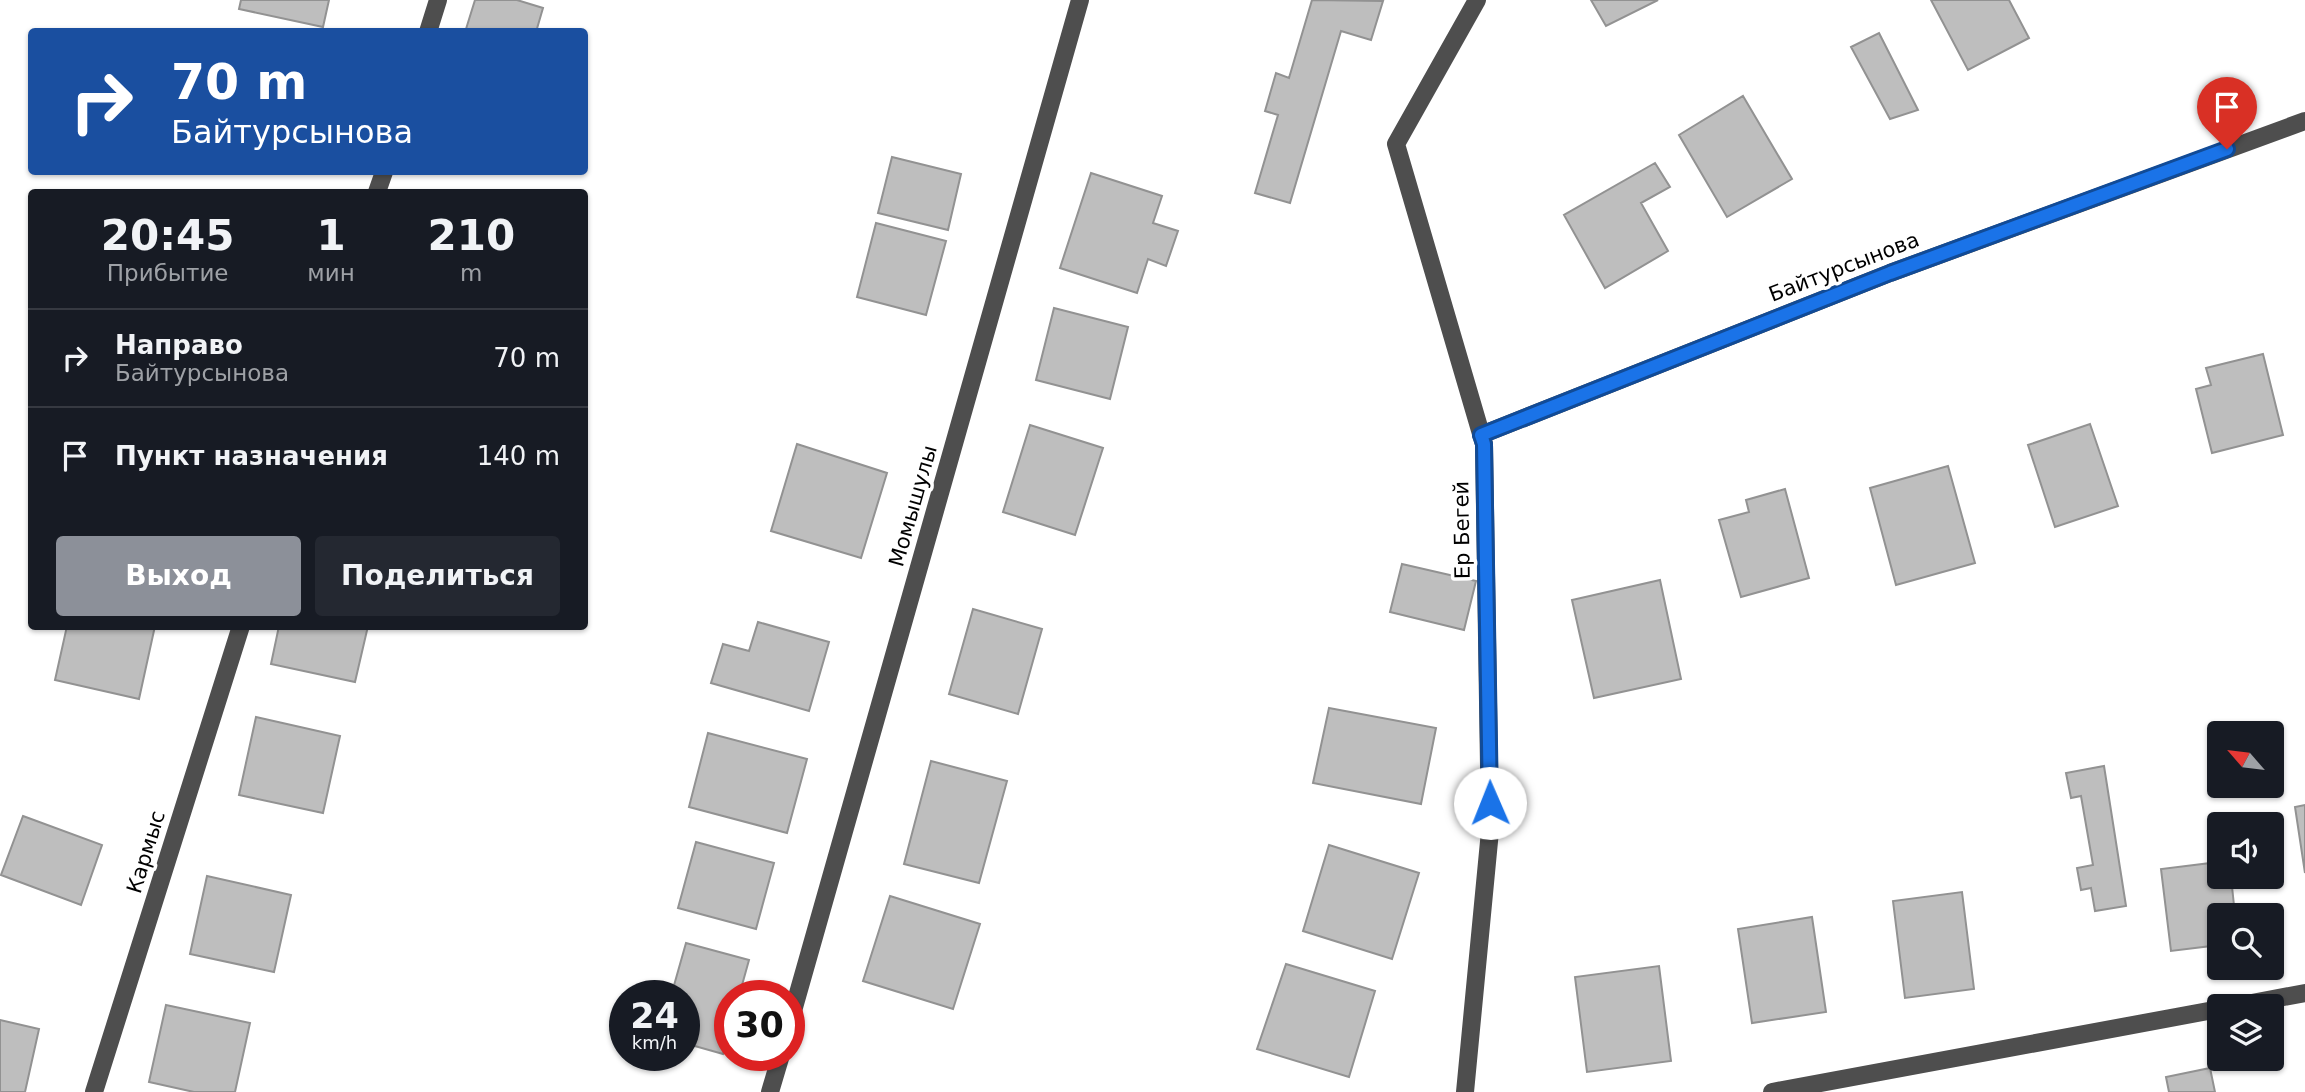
<!DOCTYPE html>
<html lang="ru">
<meta charset="utf-8">
<style>
:root{--surface:#171b24;--page:#242831;--text:#f1f3f6;--muted:#9ea1a6;--line:#363941;--accent:#8c9099}
body{margin:0;font-family:"DejaVu Sans",sans-serif;background:var(--page);color:var(--text);height:100vh;display:flex;flex-direction:column;font-size:26px;white-space:nowrap}
*{box-sizing:border-box;margin:0}
p{font-size:23px;color:var(--muted)}
.icon{flex:none;width:38px;height:38px;fill:none;stroke:currentColor;stroke-width:2;stroke-linecap:round;stroke-linejoin:round}
.map{position:relative;flex:1;overflow:hidden}
.side{position:absolute;left:28px;top:189px;width:560px;height:441px;display:flex;flex-direction:column;background:var(--surface);border-radius:7px;box-shadow:0 2px 5px #0004}
.side>*{flex:none}
.guide{position:absolute;left:28px;top:28px;width:560px;height:147px;border-radius:7px;box-shadow:0 2px 5px #0004;background:#1a4fa0;color:#fff;overflow:hidden}
.needle{width:46px;rotate:298deg}
.buttons{position:absolute;left:2207px;top:721px;display:grid;gap:14px}
.buttons a{display:grid;place-items:center;width:77px;height:77px;border-radius:7px;background:var(--surface);box-shadow:0 2px 5px #0004;font-size:35px}
.speed{position:absolute;left:609px;top:980px;display:flex;gap:14px;font-size:35px;font-weight:700;text-align:center}
.speed>*{display:grid;place-content:center;width:91px;height:91px;border-radius:50%;background:var(--surface);box-shadow:0 2px 5px #0004;line-height:1}
.speed small{font-size:18px;font-weight:400}
.speed .limit{border:10px solid #d22;background:#fff;color:#111}
.pin{position:absolute;display:grid;place-items:center;width:60px;height:60px;color:#fff;margin:-72px -30px;border-radius:50% 50% 50% 0;rotate:-45deg;box-shadow:0 0 7px #0007}
.pin .icon{rotate:45deg}
.me{position:absolute;width:77px;margin:-38px;rotate:359deg;stroke-linejoin:round;filter:drop-shadow(0 0 5px #0008)}
.turn{display:flex;align-items:center;gap:24px;height:147px;padding:0 28px;font-size:32px}
.turn .icon{width:91px;height:91px;stroke-width:2.5}
.turn b{display:block;font-size:49px;line-height:60px}
.eta{display:flex;justify-content:space-evenly;align-items:center;height:119px;text-align:center}
.eta b{font-size:42px;font-weight:800;line-height:49px}
.cta{display:flex;gap:14px;margin-top:auto;padding:14px 28px}
.cta a{flex:1;height:80px;border-radius:7px;background:var(--accent);color:#fff;font-size:28px;font-weight:800;line-height:80px;text-align:center}
.cta a+a{background:var(--page);color:var(--text)}
ul{padding:0;list-style:none}
li{display:flex;align-items:center;gap:21px;height:98px;padding:0 28px;border-top:2px solid var(--line)}
li div{flex:1}
li b{display:block;font-size:26px}
li em{font-style:normal}
.map>svg:first-child{display:block}
.building{fill:#bebebe;stroke:#929292;stroke-width:2}
.lines{fill:none;stroke-linecap:round;stroke-linejoin:round}
.minor{stroke:#4e4e4e;stroke-width:18}
.route-casing{stroke:#114b97;stroke-width:18}
.route{stroke:#1a73e8;stroke-width:12}
.labels{text-anchor:middle;dominant-baseline:central;stroke-width:7;stroke-linejoin:round;paint-order:stroke}
.street-label{font-size:21px;fill:#000;stroke:#fff}
</style>
<div class="map">
<svg width="2305" height="1092" viewBox="0 0 2305 1092">
<rect width="100%" height="100%" fill="#fff"/>
<path class="building" d="M241 0H329L323 27 239 9Z
M475 0H517L543 8 536 32H475L466 29Z
M1312 0 1383 1 1371 40 1341 31 1290 203 1255 193 1278 115 1265 111 1276 73 1289 78Z
M1591 0H1658L1606 26Z
M1931 0H2009L2029 38 1968 70Z
M1879 33 1918 110 1890 119 1851 47Z
M1743 96 1792 179 1727 217 1679 135Z
M892 157 961 174 948 230 878 213Z
M1655 163 1670 187 1641 203 1668 251 1605 288 1564 215Z
M1091 173 1162 196 1153 223 1178 231 1166 266 1148 259 1137 293 1060 268Z
M876 223 946 241 926 315 857 297Z
M1054 308 1128 327 1110 399 1036 380Z
M2263 354 2283 435 2212 453 2196 389 2211 385 2206 368Z
M2090 424 2118 506 2055 527 2028 445Z
M1030 425 1103 448 1075 535 1003 512Z
M797 444 887 473 861 558 771 531Z
M1948 466 1975 563 1896 585 1870 488Z
M1785 489 1809 578 1741 597 1719 520 1749 512 1746 500Z
M1402 564 1476 581 1464 630 1390 612Z
M1660 580 1681 679 1594 698 1572 600Z
M973 609 1042 629 1018 714 949 694Z
M758 622 829 642 809 711 711 683 723 644 749 651Z
M67 626H155L139 699 55 680Z
M279 626H368L355 682 271 664Z
M1329 708 1436 728 1421 804 1313 783Z
M256 717 340 736 323 813 239 795Z
M708 733 807 759 787 833 689 807Z
M931 761 1007 781 979 883 904 864Z
M2104 766 2126 906 2095 911 2091 888 2081 890 2077 868 2093 865 2081 796 2071 798 2066 773Z
M2305 805V873L2295 807Z
M23 816 102 845 81 905 1 875Z
M696 842 774 863 756 929 678 908Z
M1329 845 1419 873 1392 959 1303 931Z
M2219 862V877H2231L2235 915H2219V945L2171 951 2161 869Z
M207 876 291 895 274 972 190 954Z
M1962 892 1974 989 1905 998 1893 901Z
M890 896 980 924 953 1009 863 981Z
M1812 917 1826 1012 1752 1023 1738 929Z
M686 943 749 960 739 996H730V1030L723 1054 684 1043V996H671Z
M1286 964 1375 991 1349 1077 1257 1049Z
M1659 966 1671 1061 1587 1072 1575 977Z
M166 1005 250 1023 235 1092H194L149 1082Z
M0 1020 39 1029 25 1092H0Z
M2210 1068 2215 1092H2169L2166 1077Z"/>
<g class="lines">
<path class="minor" d="M428 32 438 0
M377 192 384 172
M1481 435 1890 273 2305 121
M2236 1006 2305 993
M789 1025 1080 0
M94 1092 241 626
M770 1092 781 1055
M1465 1092 1490 831 1484 444 1396 144 1477 0
M1772 1092 2219 1009"/>
</g>
<g class="lines">
<g class="route-casing">
<path id="route" d="M1490 803 1484 444 1481 435 1890 273 2227 149"/>
</g>
<use href="#route" class="route"/>
</g>
<g class="labels">
<g class="street-label">
<text transform="translate(1844 267) rotate(-21)">Байтурсынова</text>
<text transform="translate(913 506) rotate(-74)">Момышулы</text>
<text transform="translate(1462 530) rotate(-91)">Ер Бегей</text>
<text transform="translate(146 852) rotate(-73)">Кармыс</text>
</g>
</g>
</svg>
<div class="buttons">
<a><svg class="needle" viewBox="-14 -14 28 28"><path d="M0-13l5 13h-10z" fill="#e53935"/><path d="M0 13l5-13h-10z" fill="#9ea1a6"/></svg></a>
<a><svg class="icon" aria-label="sound" viewBox="0 0 24 24"><path d="M4 9h4l5-4v14l-5-4H4zM17 9q2 3 0 6"/></svg></a>
<a><svg class="icon" aria-label="search" viewBox="0 0 24 24"><circle cx="10" cy="10" r="6"/><path d="M15 15l6 6"/></svg></a>
<a><svg class="icon" aria-label="layers" viewBox="0 0 24 24"><path d="M12 4l9 5-9 5-9-5zM3 14l9 5 9-5"/></svg></a>
</div>
<div class="speed"><div>24<small>km/h</small></div><div class="limit">30</div></div>
<div class="pin" style="left:2227px;top:149px;background:#d93025"><svg class="icon" aria-label="arrive" viewBox="0 0 24 24"><path d="M6 21V4h12l-3 4 3 4H6"/></svg></div>
<svg class="me" style="left:1490px;top:803px" viewBox="-20 -20 40 40"><circle r="19" fill="#fff"/><path d="M0-13L10 11 0 6-10 11z" fill="#1a73e8"/></svg>
<div class="guide">
<div class="turn"><svg class="icon" aria-label="right" viewBox="0 0 24 24"><path d="M7 20v-9h11M14 6l5 5-5 5"/></svg><div><b>70 m</b>Байтурсынова</div></div>
</div>
<section class="side">
<div class="eta">
<div><b>20:45</b><p>Прибытие</p></div>
<div><b>1</b><p>мин</p></div>
<div><b>210</b><p>m</p></div>
</div>
<ul>
<li><svg class="icon" aria-label="right" viewBox="0 0 24 24"><path d="M7 20v-9h11M14 6l5 5-5 5"/></svg><div><b>Направо</b><p>Байтурсынова</p></div><em>70 m</em></li>
<li><svg class="icon" aria-label="arrive" viewBox="0 0 24 24"><path d="M6 21V4h12l-3 4 3 4H6"/></svg><div><b>Пункт назначения</b></div><em>140 m</em></li>
</ul>
<div class="cta"><a>Выход</a><a>Поделиться</a></div>
</section>
</div>
